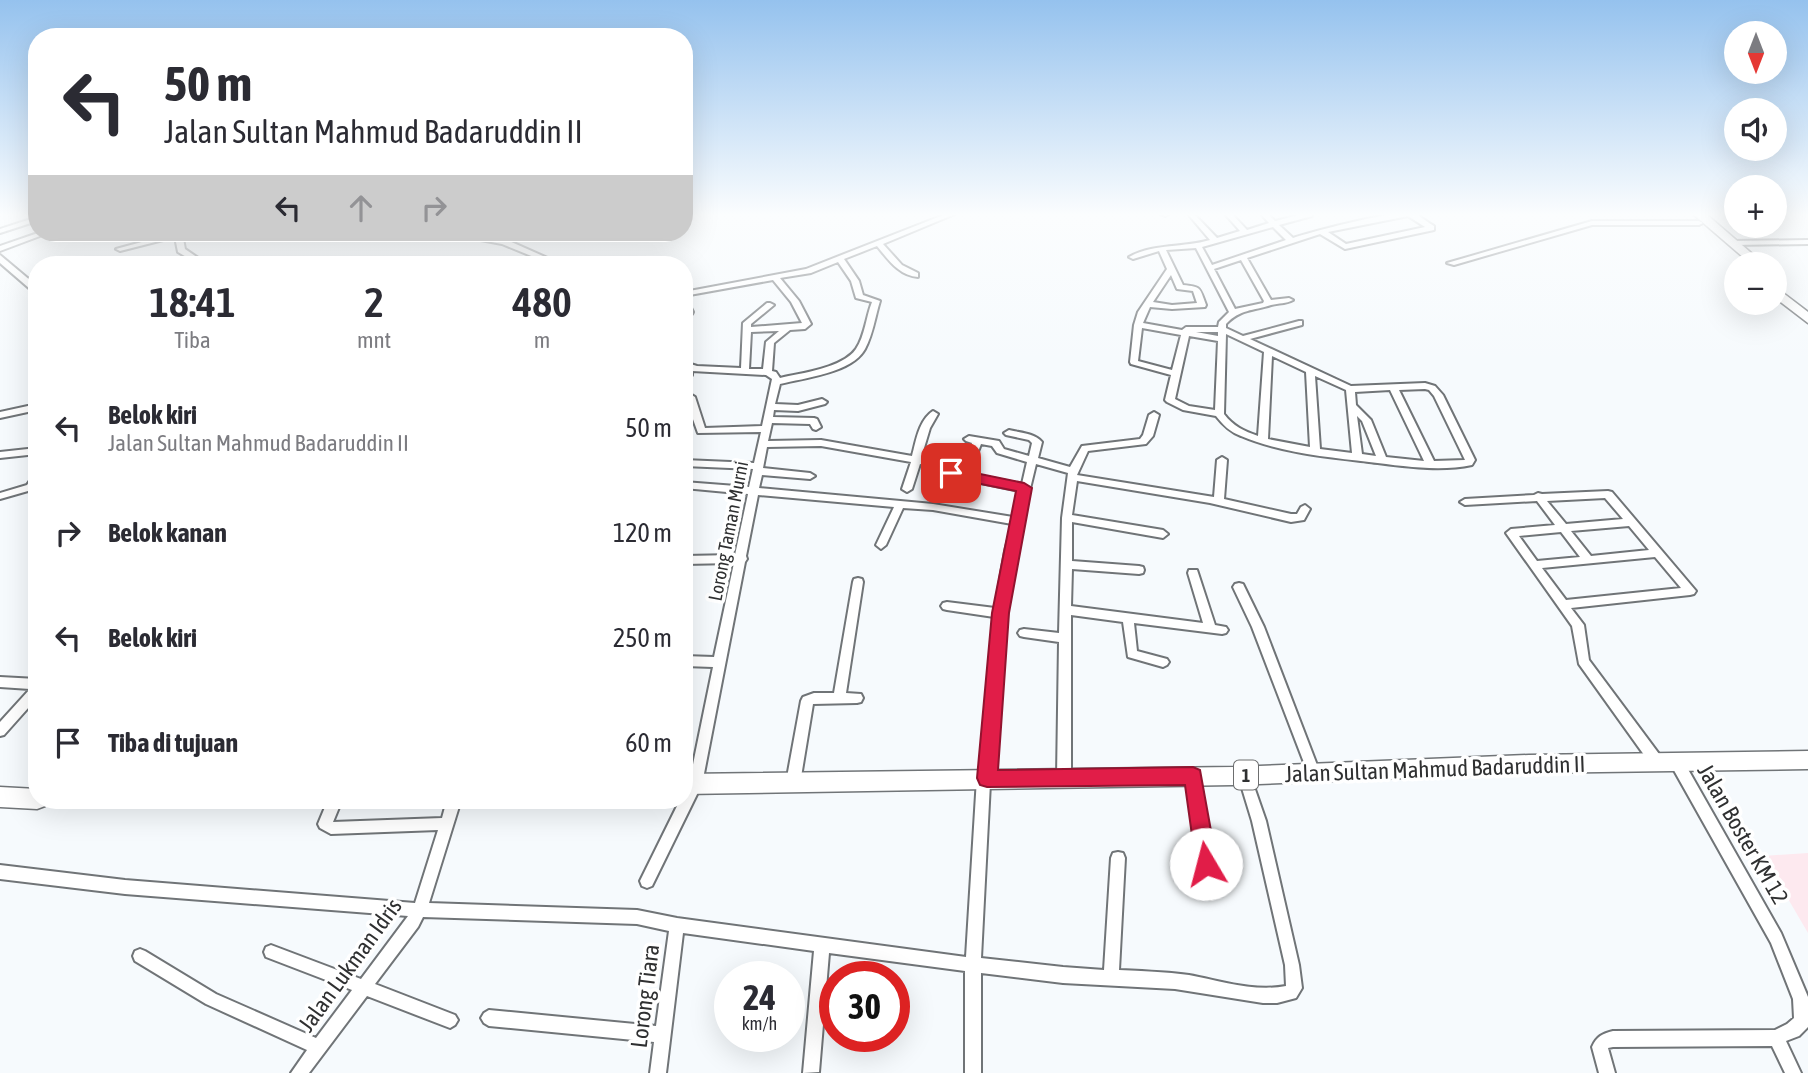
<!DOCTYPE html>
<html lang="id">
<meta charset="utf-8">
<style>
:root{--surface:#fff;--page:#f7f7f7;--text:#2b2b33;--muted:#7c7c81}
body{margin:0;font-family:"Asap Condensed",sans-serif;background:var(--page);color:var(--text);height:100vh;display:flex;flex-direction:column;font-size:26px;white-space:nowrap}
*{box-sizing:border-box;margin:0}
p{font-size:23px;color:var(--muted)}
.icon{flex:none;width:38px;height:38px;fill:none;stroke:currentColor;stroke-width:2;stroke-linecap:round;stroke-linejoin:round}
.map{position:relative;flex:1;overflow:hidden}
.side{position:absolute;left:28px;top:256px;width:665px;height:553px;display:flex;flex-direction:column;background:var(--surface);border-radius:28px;box-shadow:0 7px 28px #0002}
.side>*{flex:none}
.banner{position:absolute;left:28px;top:28px;width:665px;height:214px;border-radius:28px;box-shadow:0 7px 28px #0002;background:#fff;color:var(--text);overflow:hidden}
.needle{width:46px;rotate:180deg}
.buttons{position:absolute;left:1724px;top:21px;display:grid;gap:14px}
.buttons a{display:grid;place-items:center;width:63px;height:63px;border-radius:50%;background:var(--surface);box-shadow:0 7px 28px #0002;font-size:35px}
.speed{position:absolute;left:714px;top:961px;display:flex;gap:14px;font-size:35px;font-weight:700;text-align:center}
.speed>*{display:grid;place-content:center;width:91px;height:91px;border-radius:50%;background:var(--surface);box-shadow:0 7px 28px #0002;line-height:1}
.speed small{font-size:18px;font-weight:400}
.speed .limit{border:10px solid #d22;background:#fff;color:#111}
.pin{position:absolute;display:grid;place-items:center;width:60px;height:60px;color:#fff;margin:-30px;border-radius:14px;box-shadow:0 4px 10px #0006}
.me{position:absolute;width:77px;margin:-38px;rotate:352deg;stroke-linejoin:round;filter:drop-shadow(0 0 5px #0008)}
.turn{display:flex;align-items:center;gap:24px;height:147px;padding:0 21px;font-size:32px}
.turn .icon{width:91px;height:91px;stroke-width:2.5}
.turn b{display:block;font-size:49px;line-height:60px}
.lanes{display:flex;align-items:center;height:66px;padding:0 21px;background:#0003;justify-content:center;gap:35px;direction:ltr}
.lanes .off{opacity:.35}
.eta{display:flex;justify-content:space-evenly;align-items:center;height:119px;text-align:center}
.eta b{font-size:42px;font-weight:600;line-height:49px}
ul{padding:0;list-style:none}
li{display:flex;align-items:center;gap:21px;height:105px;padding:0 21px}
li div{flex:1}
li b{display:block;font-size:26px}
li em{font-style:normal}
.map>svg:first-child{display:block}
.commercial{fill:#fde9ef}
.lines{fill:none;stroke-linecap:round;stroke-linejoin:round}
.minor-casing{stroke:#707477;stroke-width:4}
.tertiary-casing{stroke:#707477;stroke-width:4}
.trunk-casing{stroke:#707477;stroke-width:3}
.minor{fill:#fff;fill-rule:evenodd}
.tertiary{fill:#fff;fill-rule:evenodd}
.trunk{fill:#fff;fill-rule:evenodd}
.route{fill:#e11d48;stroke:#92132f;stroke-width:2}
.labels{text-anchor:middle;dominant-baseline:central;stroke-width:7;stroke-linejoin:round;paint-order:stroke}
.shield{fill:#fff;stroke:#6d6e6f;stroke-width:2}
.shield-label{font-size:18px;font-weight:bold;fill:#2f3031}
.street-label{font-size:19px;fill:#2f3031;stroke:#fff}
.near-street-label{font-size:23px;fill:#2f3031;stroke:#fff}
</style>
<div class="map">
<svg width="1808" height="1073" viewBox="0 0 1808 1073">
<rect width="100%" height="100%" fill="#f6fafd"/>
<path class="commercial" d="M1808 853V933L1763 856Z"/>
<g class="lines">
<g class="minor-casing">
<path id="minor" d="M946 214H955L883 244 902 265 918 273V277C899 276 888 259 877 246L844 259 859 281 863 295 880 301C875 317 873 334 865 349 852 373 804 378 780 384L775 404 798 405 822 399 827 402 825 404 798 411 774 410 773 417 814 418 817 419 821 427 816 430 813 429 810 424 772 423 768 441 821 440 912 456C916 441 919 420 933 411L938 414 930 428 921 458 946 463 956 458 967 457 972 443 966 441 964 439 969 436 999 441 1004 449 1029 456 1032 443 1029 440 1006 435 1004 433 1009 430C1021 433 1034 433 1042 442L1038 458 1070 467 1082 446 1140 439 1143 435 1149 415 1154 412 1159 415 1153 436 1146 444 1088 451 1077 475 1214 497 1217 460 1222 457 1227 460 1224 499 1291 514H1297L1301 507 1305 505 1310 509 1304 520 1291 522 1210 503 1077 481 1072 515 1163 530 1168 534 1163 538 1072 522V561L1139 566 1143 567 1144 570 1143 573 1139 574 1072 569 1071 606 1203 623 1188 573 1189 570H1197L1198 573 1215 625 1226 627 1228 630 1226 633 1222 634 1134 623 1137 651 1167 659 1169 662 1167 665 1163 667 1128 657 1123 622 1071 615V777L1069 781 1064 783 1059 781 1057 777 1059 642 1024 637 1020 636 1018 633 1020 630 1024 629 1059 633 1062 518 1068 473 1036 464 1015 551 1006 613 994 778 990 783 981 958 1063 967 1104 970 1111 858 1113 853 1118 852 1123 853 1125 858 1119 970C1142 971 1166 972 1189 975 1222 981 1253 992 1286 986L1285 965 1252 821 1238 775 1239 771 1244 769 1249 771 1250 775 1266 821 1299 965 1302 988 1296 998 1277 1003H1263L1175 989 1063 983 981 973V1073H965V971L829 953 819 1072 803 1073 814 951 683 933 666 1073H650L654 1042 489 1026 484 1023 481 1018 484 1013 489 1010 656 1026 669 931 637 924 423 917 418 927 375 984 455 1015 458 1020 455 1025 450 1028 367 996 309 1073H291L307 1050 206 1004 135 961 133 956 135 951 140 949 145 951 216 994 316 1038 352 990 266 957 264 952 266 947 271 945 361 979 408 916 125 894 0 879V865L125 880 415 903 438 830 331 834 320 828 318 824 328 800H342L333 822 442 818 447 800H461L429 903 637 910 677 918 966 957 977 778 981 773 994 617 947 610 943 609 941 606 943 603 947 602 995 608 1005 551 1012 524 933 510 903 508 886 545 881 549 876 545 894 507 758 495 746 556 747 559 745 562 702 784 652 886 647 888 642 886 640 881 680 800H684V792L689 784 713 667 684 666V656L714 657 734 563 684 564V556L735 555 748 494 684 488V482L749 487 753 469 684 466V460L754 463 761 432 698 433 685 397 690 394 695 397 705 428 762 426 772 379 766 375 692 371V375L687 383 684 384V362L697 366 741 368 743 323 767 303H770L774 305 751 324V327L802 323 791 302 773 280 684 296V292L806 269ZM838 262 851 281 856 298 872 302C866 317 865 336 856 349 843 368 801 373 780 378L776 372 772 371 774 343 790 330 805 329 811 324 799 301 780 278 811 273ZM779 331 766 342 763 369H749L751 332ZM981 444 992 446 997 453 1027 462 1022 484 956 471 953 467 958 464 974 462ZM821 446 911 462 902 489 907 492 912 489 920 464 944 469 949 476 952 477 1020 491 1013 517 933 504 759 488 762 475 810 479 815 476 810 473 763 468 767 447Z
M1160 214H1169L1165 216Z
M1188 214H1194L1217 238 1240 231 1225 214H1232L1247 230 1269 223 1261 214H1268L1275 221 1303 214H1312V216L1279 225 1293 238C1312 232 1399 208 1415 214 1422 217 1428 223 1434 226V230L1345 249 1320 234 1247 258 1271 300 1289 298 1293 300C1286 304 1279 303 1271 305 1253 311 1240 309 1226 324V328L1243 336 1299 321H1302V325L1250 339 1351 386 1425 383 1435 386 1443 395 1475 460 1472 465C1439 472 1403 466 1369 462 1327 457 1281 453 1241 436 1230 432 1223 425 1216 416L1183 410 1167 402 1165 400 1171 375 1131 364 1130 362 1134 325 1138 312 1167 269 1159 251 1133 259 1129 257C1154 243 1183 248 1210 240ZM1408 216 1425 227 1346 244 1328 232ZM1273 227 1286 240 1212 265 1202 247ZM1196 248 1229 312 1219 322 1218 327H1186L1182 330 1143 323 1150 307 1172 309 1205 307 1206 305C1199 287 1202 287 1183 285L1166 250ZM1241 260 1264 301 1263 303 1235 309 1214 269ZM1171 275 1177 289 1193 291 1197 303 1172 305 1153 302ZM1142 328 1181 335 1172 370 1138 361ZM1196 332H1218V336ZM1226 334 1264 352 1258 436C1244 431 1233 426 1224 414ZM1189 336 1218 341 1215 410 1189 406 1175 399ZM1272 356 1306 372 1310 447 1268 439ZM1315 376 1346 390 1352 453 1320 449ZM1425 389 1429 390 1434 396 1465 460 1434 461 1399 390ZM1390 390 1424 461 1386 457 1371 420 1356 405 1355 392ZM1357 416 1362 421 1376 456 1362 454Z
M37 217V221L0 233V229Z
M1592 221H1699L1703 223 1699 225H1592L1454 265 1447 263Z
M38 233H48L0 251V246Z
M175 233H182L185 249 207 264H198L178 252 175 237 120 251 116 249Z
M450 233H465L507 240 561 264H551L502 244 454 235Z
M1808 240V244L1733 245 1729 243 1733 241Z
M684 300H687L693 312 692 314H686L684 311Z
M37 404V410L0 418V412Z
M37 448V454L0 458V452Z
M37 474V486L35 489 0 499V493L27 485 34 475Z
M1608 491 1612 492 1696 591 1694 594 1690 595 1571 608 1584 625 1589 660 1662 758 1663 762 1662 766 1657 768 1652 766 1579 664 1572 626 1506 533 1511 529 1555 525 1537 501 1465 505 1460 502 1465 499 1534 495 1538 493 1542 494ZM1605 498 1623 519 1566 524 1547 501ZM1629 526 1649 550 1591 556 1571 531ZM1561 532 1580 557 1537 561 1519 536ZM1655 557 1681 588 1566 600 1542 568Z
M858 578 862 579 863 582 846 693 861 694 863 698 861 702 857 703 813 704 800 783 798 787 793 789 788 787 786 783 801 701 803 697 814 693H834L853 582 854 579Z
M1239 583 1243 584 1264 627 1320 773 1319 777 1314 779 1309 777 1308 773 1252 627 1233 587 1235 584Z
M0 677 37 679V698L4 735 0 736V722L30 689 0 687Z
M1676 755 1681 757 1781 933 1808 997V1027L1799 1036 1786 1041 1801 1073H1785L1772 1046 1613 1047 1608 1048 1615 1073H1599L1592 1047C1597 1036 1602 1034 1613 1031L1775 1030 1787 1024 1794 1018 1793 999 1771 943 1671 765 1670 761 1671 757Z
M1193 770 1198 772 1200 776 1217 892 1215 897 1210 899 1205 897 1203 892 1186 776 1188 772Z"/>
</g>
<g class="tertiary-casing">
<path id="tertiary" d="M0 255 37 286V295L0 263Z"/>
</g>
<g class="trunk-casing">
<path id="trunk" d="M1693 214H1706L1764 264H1751Z
M1774 286 1808 312V323L1774 297Z
M1808 751V769L1529 773 1233 785 684 794V774L1233 767 1529 755Z
M0 787 37 789V800H48L45 806 37 809 0 807Z"/>
</g>
<use href="#minor" class="minor"/>
<use href="#tertiary" class="tertiary"/>
<use href="#trunk" class="trunk"/>
</g>
<linearGradient id="sky" x2="0" y2="1"><stop stop-color="#95c2ee"/><stop offset="0.59" stop-color="#fbfdfe"/><stop offset="1" stop-color="#fbfdfe" stop-opacity="0"/></linearGradient>
<rect width="1808" height="364" fill="url(#sky)"/>
<path class="route" d="M951 468 1024 483 1032 488 1009 613 998 770 1193 767 1200 770 1217 864 1214 872 1206 874 1199 872 1196 864 1185 785 987 787 980 785 977 778 992 613 1016 491 946 477 943 473 946 470Z"/>
<g class="labels">
<rect class="shield" x="1234" y="760.5" width="24" height="29" rx="5"/>
<g class="shield-label">
<text x="1246" y="775">1</text>
</g>
<g class="street-label">
<text transform="translate(728 531) rotate(-79)">Lorong Taman Murni</text>
</g>
<g class="near-street-label">
<text transform="translate(1435 769) rotate(-2)">Jalan Sultan Mahmud Badaruddin II</text>
<text transform="translate(1743 834) rotate(60)">Jalan Boster KM 12</text>
<text transform="translate(350 965) rotate(-54)">Jalan Lukman Idris</text>
<text transform="translate(645 996) rotate(-83)">Lorong Tiara</text>
</g>
</g>
</svg>
<div class="buttons">
<a><svg class="needle" viewBox="-14 -14 28 28"><path d="M0-13l5 13h-10z" fill="#e53935"/><path d="M0 13l5-13h-10z" fill="#7c7c81"/></svg></a>
<a><svg class="icon" aria-label="sound" viewBox="0 0 24 24"><path d="M4 9h4l5-4v14l-5-4H4zM17 9q2 3 0 6"/></svg></a>
<a>+</a>
<a>−</a>
</div>
<div class="speed"><div>24<small>km/h</small></div><div class="limit">30</div></div>
<div class="pin" style="left:951px;top:473px;background:#d93025"><svg class="icon" aria-label="arrive" viewBox="0 0 24 24"><path d="M6 21V4h12l-3 4 3 4H6"/></svg></div>
<svg class="me" style="left:1206px;top:864px" viewBox="-20 -20 40 40"><circle r="19" fill="#fff"/><path d="M0-13L10 11 0 6-10 11z" fill="#e11d48"/></svg>
<div class="banner">
<div class="turn"><svg class="icon" aria-label="left" viewBox="0 0 24 24"><path d="M17 20v-9H6M10 6l-5 5 5 5"/></svg><div><b>50 m</b>Jalan Sultan Mahmud Badaruddin II</div></div>
<div class="lanes"><svg class="icon" aria-label="left" viewBox="0 0 24 24"><path d="M17 20v-9H6M10 6l-5 5 5 5"/></svg><svg class="icon off" aria-label="ahead" viewBox="0 0 24 24"><path d="M12 20V5M6 11l6-6 6 6"/></svg><svg class="icon off" aria-label="right" viewBox="0 0 24 24"><path d="M7 20v-9h11M14 6l5 5-5 5"/></svg></div>
</div>
<section class="side">
<div class="eta">
<div><b>18:41</b><p>Tiba</p></div>
<div><b>2</b><p>mnt</p></div>
<div><b>480</b><p>m</p></div>
</div>
<ul>
<li><svg class="icon" aria-label="left" viewBox="0 0 24 24"><path d="M17 20v-9H6M10 6l-5 5 5 5"/></svg><div><b>Belok kiri</b><p>Jalan Sultan Mahmud Badaruddin II</p></div><em>50 m</em></li>
<li><svg class="icon" aria-label="right" viewBox="0 0 24 24"><path d="M7 20v-9h11M14 6l5 5-5 5"/></svg><div><b>Belok kanan</b></div><em>120 m</em></li>
<li><svg class="icon" aria-label="left" viewBox="0 0 24 24"><path d="M17 20v-9H6M10 6l-5 5 5 5"/></svg><div><b>Belok kiri</b></div><em>250 m</em></li>
<li><svg class="icon" aria-label="arrive" viewBox="0 0 24 24"><path d="M6 21V4h12l-3 4 3 4H6"/></svg><div><b>Tiba di tujuan</b></div><em>60 m</em></li>
</ul>
</section>
</div>
